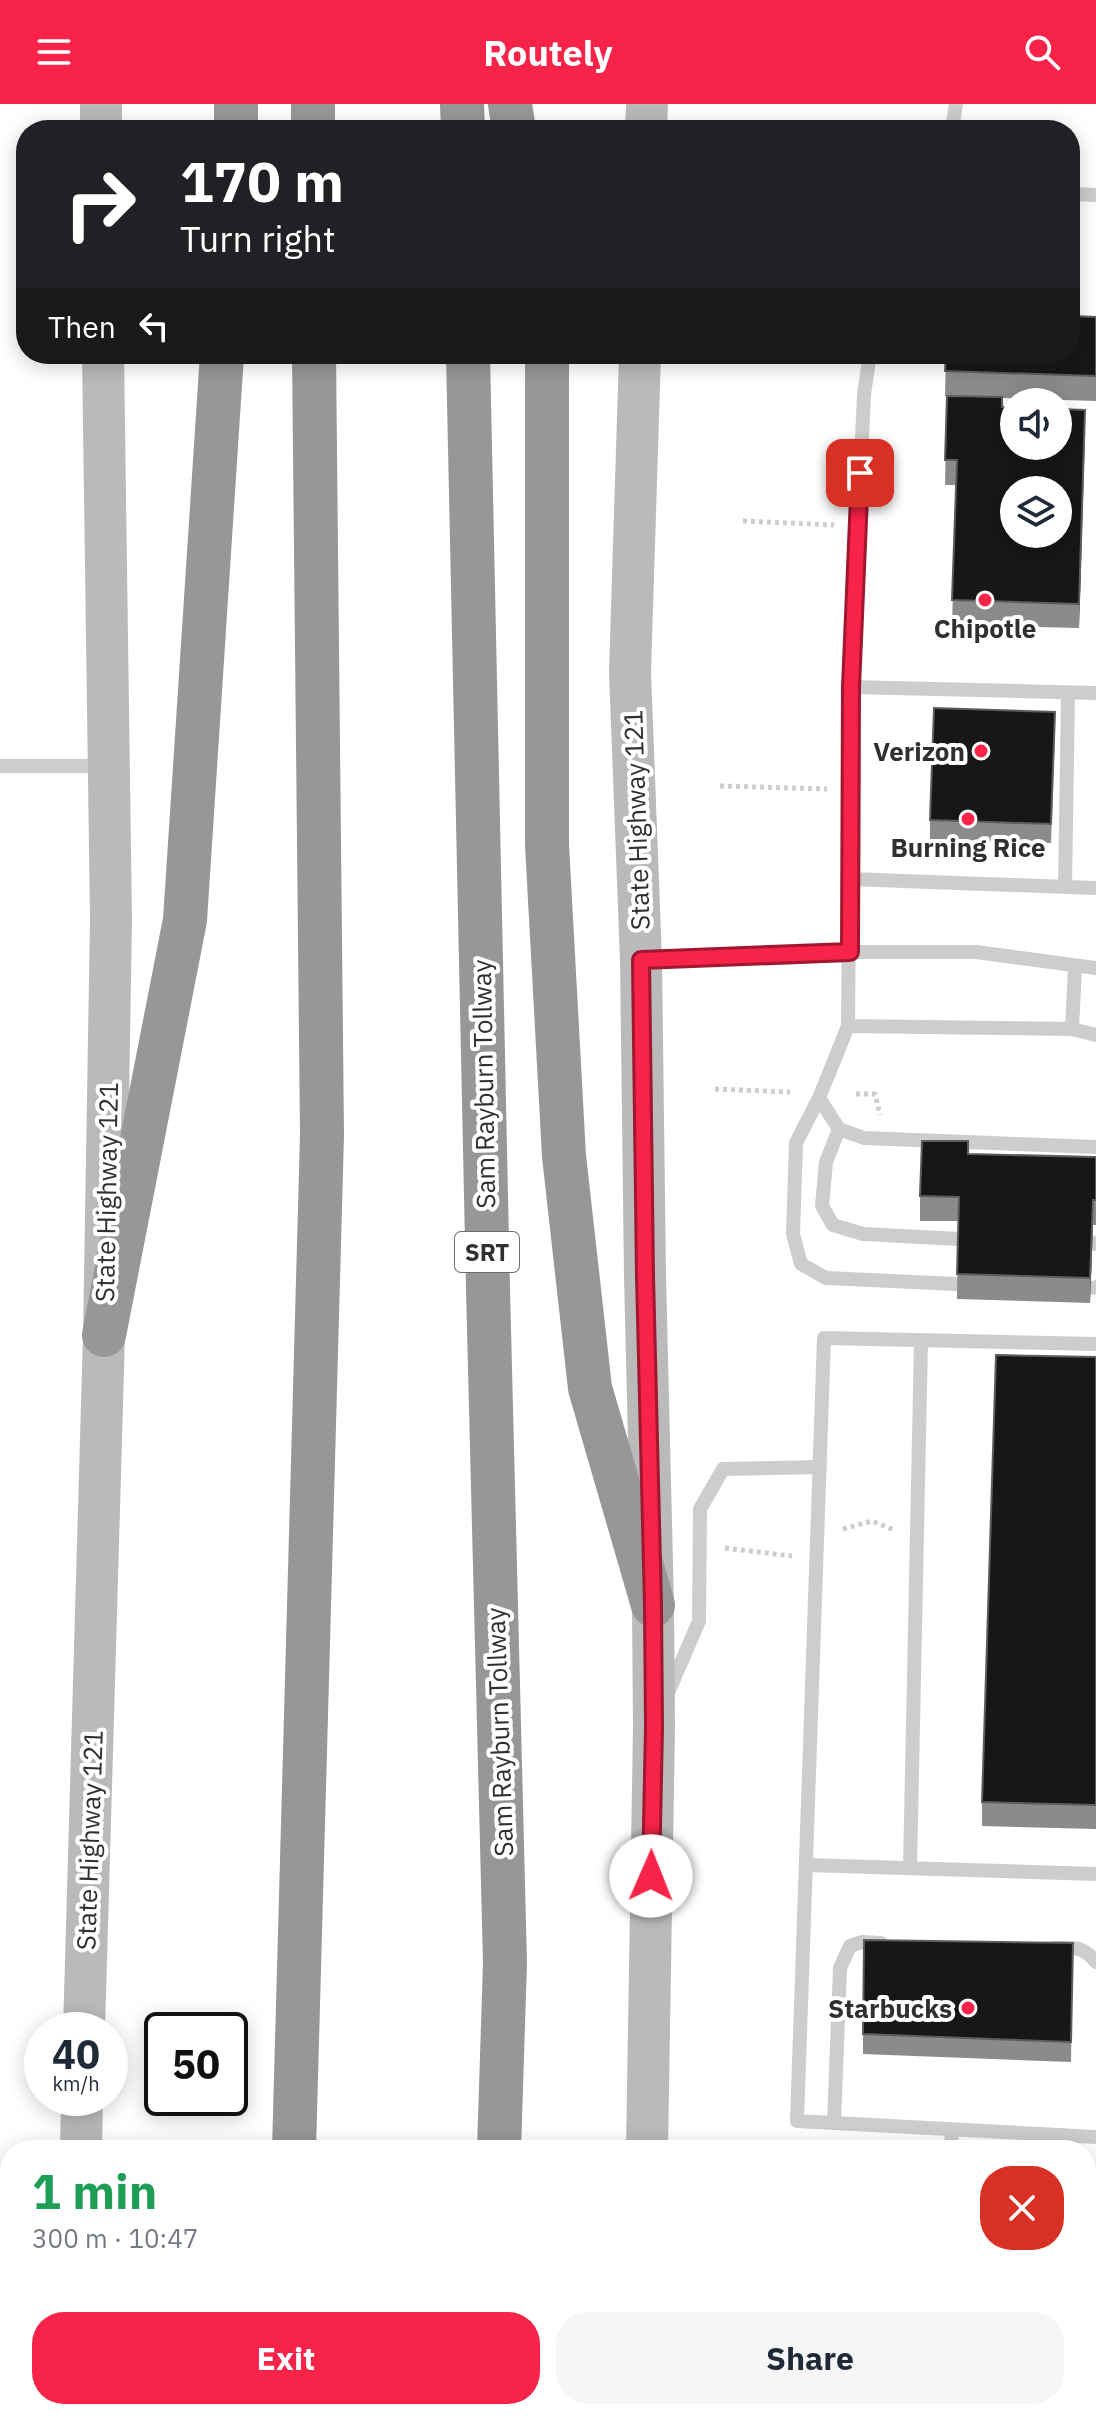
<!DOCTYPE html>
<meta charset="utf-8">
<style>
:root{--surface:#fff;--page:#f6f6f7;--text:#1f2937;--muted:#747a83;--accent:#f72348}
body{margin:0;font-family:"IBM Plex Sans",sans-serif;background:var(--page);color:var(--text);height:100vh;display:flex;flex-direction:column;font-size:30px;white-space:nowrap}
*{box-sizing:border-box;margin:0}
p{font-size:26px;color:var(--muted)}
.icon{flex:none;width:44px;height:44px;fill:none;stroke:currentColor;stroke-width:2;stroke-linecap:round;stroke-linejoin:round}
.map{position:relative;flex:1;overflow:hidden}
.panel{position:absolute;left:0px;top:2036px;width:1096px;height:280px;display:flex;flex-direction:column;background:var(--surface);border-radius:32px 32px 0 0;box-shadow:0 4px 20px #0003}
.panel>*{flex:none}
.hud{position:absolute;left:16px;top:16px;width:1064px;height:244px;border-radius:32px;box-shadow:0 4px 20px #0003;background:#202124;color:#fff;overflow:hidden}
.fabs{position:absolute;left:1000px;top:284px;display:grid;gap:16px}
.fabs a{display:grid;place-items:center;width:72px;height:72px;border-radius:50%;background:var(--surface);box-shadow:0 4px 20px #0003;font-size:40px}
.speed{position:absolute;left:24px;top:1908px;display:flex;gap:16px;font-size:40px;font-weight:700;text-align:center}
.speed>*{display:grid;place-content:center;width:104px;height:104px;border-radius:50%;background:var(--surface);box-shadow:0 4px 20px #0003;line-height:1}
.speed small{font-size:20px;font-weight:400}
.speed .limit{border:4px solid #111;border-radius:12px;background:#fff;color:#111}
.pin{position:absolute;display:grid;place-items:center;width:68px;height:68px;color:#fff;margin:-34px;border-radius:16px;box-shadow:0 4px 12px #0006}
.me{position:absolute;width:88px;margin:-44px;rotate:1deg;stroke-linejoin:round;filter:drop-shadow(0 0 6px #0008)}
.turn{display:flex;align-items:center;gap:28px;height:168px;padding:0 32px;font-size:36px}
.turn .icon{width:104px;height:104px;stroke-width:2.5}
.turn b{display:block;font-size:56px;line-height:68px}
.then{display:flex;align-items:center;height:76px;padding:0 32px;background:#0003;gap:16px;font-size:30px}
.round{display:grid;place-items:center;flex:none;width:84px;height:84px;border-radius:32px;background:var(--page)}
.overview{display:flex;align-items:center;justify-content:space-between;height:136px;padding:0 32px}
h1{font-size:48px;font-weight:800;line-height:60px;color:#1e9e55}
.button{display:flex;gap:16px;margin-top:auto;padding:16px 32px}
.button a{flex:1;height:92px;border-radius:32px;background:var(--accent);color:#fff;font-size:32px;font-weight:800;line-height:92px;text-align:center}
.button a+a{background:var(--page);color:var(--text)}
header{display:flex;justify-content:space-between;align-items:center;height:104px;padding:0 32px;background:var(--accent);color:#fff;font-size:36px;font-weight:800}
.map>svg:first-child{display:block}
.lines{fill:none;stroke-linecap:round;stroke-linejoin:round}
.path{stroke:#cdcdcd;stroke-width:5;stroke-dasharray:4 4;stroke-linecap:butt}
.lane{stroke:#cdcdcd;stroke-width:14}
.secondary{stroke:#bababa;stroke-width:42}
.highway{stroke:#979797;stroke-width:44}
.wall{fill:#8b8b8b}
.shaded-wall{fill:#5d5d5d}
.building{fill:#171717;stroke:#5d5d5d;stroke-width:2;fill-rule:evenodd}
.route-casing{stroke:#a1172f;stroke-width:20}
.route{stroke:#f72348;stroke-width:14}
.poi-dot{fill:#f72348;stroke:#fff;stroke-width:3}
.labels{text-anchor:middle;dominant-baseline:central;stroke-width:8;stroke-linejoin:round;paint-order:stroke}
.shield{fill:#fff;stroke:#6e6e6e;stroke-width:2}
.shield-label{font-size:24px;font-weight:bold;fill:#303030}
.poi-label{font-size:26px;font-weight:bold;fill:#303030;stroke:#fff}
.street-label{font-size:26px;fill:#303030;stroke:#fff}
</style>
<header><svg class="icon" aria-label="menu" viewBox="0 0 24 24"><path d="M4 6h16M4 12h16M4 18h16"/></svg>Routely<svg class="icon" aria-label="search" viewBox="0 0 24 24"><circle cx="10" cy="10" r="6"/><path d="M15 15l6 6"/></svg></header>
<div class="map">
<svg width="1096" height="2316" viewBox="0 0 1096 2316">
<rect width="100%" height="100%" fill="#fff"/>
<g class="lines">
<path class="path" d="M743 417 834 421
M720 682 827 685
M715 985 790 988
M856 990H875L880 1011
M843 1425 872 1417 894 1426
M725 1444 792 1452"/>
<path class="lane" d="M952 26 956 0
M1070 90 1096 91
M870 250 864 290 851 583 848 922 819 994 839 1025 864 1034 1096 1043
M851 583 1096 589
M0 662H104
M850 775 1096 784
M1065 783 1068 589
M645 856 850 848H976L1096 864
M848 922 1072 925 1096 931
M1072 925 1075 863
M819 994 796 1039 793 1130 801 1160 826 1174 957 1180
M839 1025 826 1058 822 1102 833 1121 863 1130 959 1135
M1093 1140 1096 1139
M1091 1184 1096 1183
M1096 1240 824 1234 797 2017 1096 2033
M668 1589 699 1517 700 1405 723 1365 820 1363
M806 1761 1096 1770
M910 1764 921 1237
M1054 1844C1074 1844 1082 1841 1096 1858
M834 2019 840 1864 850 1842 862 1838 881 1839
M951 2046 952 2026
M0 2086 10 2087
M1086 2115 1096 2116
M1086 2200 1096 2201"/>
<path class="secondary" d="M101 0V26
M646 26 647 0
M640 250 630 568 641 856 645 1172 653 1501 654 1623 647 2046
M84 1926 104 1231 111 816 103 250
M81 2046 82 1994
M73 2316V2306
M641 2316V2306"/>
<path class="highway" d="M313 0V26
M462 0 463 26
M510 0 514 26
M236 26V0
M468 250 488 1185 505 1859 499 2046
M547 250V741L564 1052 590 1284 653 1501
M104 1231 185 816 222 250
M294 2046 322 1031 314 250
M287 2316V2306
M490 2316 491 2306"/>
</g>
<path class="wall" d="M1077 147 1074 212 1096 213V297L1002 294V303L1085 330 1079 524 952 521 956 381H945L947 292H945L946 250Z
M1055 627 1051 739 930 735V716Z
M968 1050 1096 1053V1121H1093L1090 1199 957 1195 958 1117H920V1092Z
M1096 1253V1725L982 1722V1698Z
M1073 1839 1071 1958 863 1950V1930Z"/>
<path class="shaded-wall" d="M1085 306V330L1079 524V500Z
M1093 1096V1121L1090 1199V1174Z"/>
<path class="building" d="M1070 122H1077L1074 212 1096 213V272L945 267 946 250H1070Z
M947 292 1002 293V303L1014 304V342H1058V305L1085 306 1079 500 952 496 957 356H945ZM1014 386H1058V430H1014Z
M934 604 1055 608 1051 720 930 716Z
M922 1037H968V1050L1096 1053V1096H1093L1090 1174 957 1170 959 1093 920 1092Z
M996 1251 1096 1253V1701L982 1698Z
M864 1836 1073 1839 1071 1938 863 1930Z
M1086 2218H1096V2316H902V2306H1086Z"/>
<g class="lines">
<g class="route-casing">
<path id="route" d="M651 1772 654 1623 653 1501 645 1172 641 856 850 848 851 583 860 369"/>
</g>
<use href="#route" class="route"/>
</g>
<g class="poi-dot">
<circle cx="985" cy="496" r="8"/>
<circle cx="981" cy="647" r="8"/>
<circle cx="968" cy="715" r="8"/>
<circle cx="968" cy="1904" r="8"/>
</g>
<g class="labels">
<rect class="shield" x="455" y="1128" width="64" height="40" rx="6"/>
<g class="shield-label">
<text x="487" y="1148">SRT</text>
</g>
<g class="poi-label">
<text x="985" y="524">Chipotle</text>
<text x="965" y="647" text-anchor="end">Verizon</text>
<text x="968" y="743">Burning Rice</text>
<text x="952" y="1904" text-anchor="end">Starbucks</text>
</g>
<g class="street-label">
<text transform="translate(636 716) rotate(-92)">State Highway 121</text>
<text transform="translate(483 980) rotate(-91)">Sam Rayburn Tollway</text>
<text transform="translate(106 1088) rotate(-89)">State Highway 121</text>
<text transform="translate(499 1628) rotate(-92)">Sam Rayburn Tollway</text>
<text transform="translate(89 1736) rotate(-88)">State Highway 121</text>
</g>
</g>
</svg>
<div class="fabs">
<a><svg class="icon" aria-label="sound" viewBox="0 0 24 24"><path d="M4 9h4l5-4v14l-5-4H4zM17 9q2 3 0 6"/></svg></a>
<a><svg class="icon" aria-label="layers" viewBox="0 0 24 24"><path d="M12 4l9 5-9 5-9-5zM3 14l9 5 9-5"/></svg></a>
</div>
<div class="speed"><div>40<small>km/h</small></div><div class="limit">50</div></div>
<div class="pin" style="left:860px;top:369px;background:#d93025"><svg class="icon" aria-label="arrive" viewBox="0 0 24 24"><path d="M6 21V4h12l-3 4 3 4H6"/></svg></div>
<svg class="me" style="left:651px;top:1772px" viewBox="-20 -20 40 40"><circle r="19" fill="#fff"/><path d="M0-13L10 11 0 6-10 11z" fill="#f72348"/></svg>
<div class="hud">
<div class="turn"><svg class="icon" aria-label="right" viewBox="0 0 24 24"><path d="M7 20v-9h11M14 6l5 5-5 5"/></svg><div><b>170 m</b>Turn right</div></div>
<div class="then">Then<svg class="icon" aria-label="left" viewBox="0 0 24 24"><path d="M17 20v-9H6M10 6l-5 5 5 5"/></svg></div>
</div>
<section class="panel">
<div class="overview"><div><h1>1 min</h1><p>300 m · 10:47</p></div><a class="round" style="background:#d93025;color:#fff"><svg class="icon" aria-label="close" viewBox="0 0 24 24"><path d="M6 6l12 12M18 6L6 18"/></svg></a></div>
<div class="button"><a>Exit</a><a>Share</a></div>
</section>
</div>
